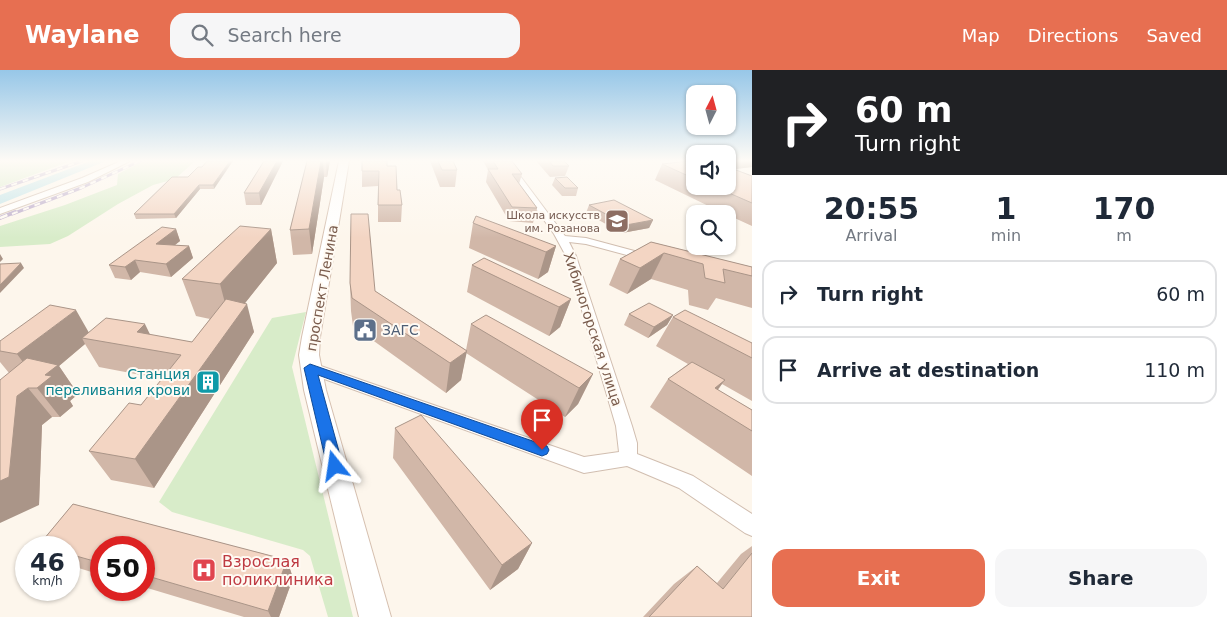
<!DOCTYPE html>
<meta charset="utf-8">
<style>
:root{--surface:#fff;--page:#f6f6f7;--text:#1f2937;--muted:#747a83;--line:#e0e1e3;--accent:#e76f51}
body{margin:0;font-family:"DejaVu Sans",sans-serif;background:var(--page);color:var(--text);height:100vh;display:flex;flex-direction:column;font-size:19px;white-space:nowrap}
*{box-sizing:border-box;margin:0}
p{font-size:16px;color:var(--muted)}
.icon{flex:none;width:28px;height:28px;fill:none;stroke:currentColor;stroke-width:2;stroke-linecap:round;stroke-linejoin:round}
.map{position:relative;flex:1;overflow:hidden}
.side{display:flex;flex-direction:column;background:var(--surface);width:475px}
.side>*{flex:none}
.hud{background:#202124;color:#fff;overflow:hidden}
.needle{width:32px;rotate:6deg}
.tools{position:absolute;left:686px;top:15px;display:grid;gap:10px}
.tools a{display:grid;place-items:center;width:50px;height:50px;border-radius:10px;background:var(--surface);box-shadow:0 1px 4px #0004;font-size:25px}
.speed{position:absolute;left:15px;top:466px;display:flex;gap:10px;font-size:25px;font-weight:700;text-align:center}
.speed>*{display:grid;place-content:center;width:65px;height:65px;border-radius:50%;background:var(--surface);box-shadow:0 1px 4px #0004;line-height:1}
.speed small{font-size:12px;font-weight:400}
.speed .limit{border:8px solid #d22;background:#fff;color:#111}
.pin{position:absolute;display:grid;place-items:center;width:42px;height:42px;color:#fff;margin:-51px -21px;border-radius:50% 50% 50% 0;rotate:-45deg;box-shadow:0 0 5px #0007}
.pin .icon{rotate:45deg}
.me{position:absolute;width:55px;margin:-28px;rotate:345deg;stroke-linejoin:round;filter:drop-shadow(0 0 4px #0008)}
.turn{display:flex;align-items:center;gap:18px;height:105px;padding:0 20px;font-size:22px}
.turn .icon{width:65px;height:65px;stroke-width:2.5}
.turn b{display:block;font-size:35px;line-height:42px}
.eta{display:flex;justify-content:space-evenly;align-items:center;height:85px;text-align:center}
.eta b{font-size:30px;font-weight:700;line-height:35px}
.primary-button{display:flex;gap:10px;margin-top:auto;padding:10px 20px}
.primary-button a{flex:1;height:58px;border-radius:15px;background:var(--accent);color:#fff;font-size:20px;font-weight:700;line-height:58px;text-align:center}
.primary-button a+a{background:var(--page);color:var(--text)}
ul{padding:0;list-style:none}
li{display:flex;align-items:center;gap:15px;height:68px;margin:0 10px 8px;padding:0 10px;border:2px solid var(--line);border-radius:15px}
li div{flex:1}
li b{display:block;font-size:19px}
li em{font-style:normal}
header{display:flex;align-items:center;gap:30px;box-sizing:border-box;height:70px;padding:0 25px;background:var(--accent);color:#fff}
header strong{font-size:24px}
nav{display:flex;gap:28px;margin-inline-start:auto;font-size:18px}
.search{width:350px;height:45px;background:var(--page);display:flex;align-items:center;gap:12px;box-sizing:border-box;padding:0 18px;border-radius:15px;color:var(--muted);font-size:19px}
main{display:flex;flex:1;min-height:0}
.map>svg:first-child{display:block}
.green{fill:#d8ecc9}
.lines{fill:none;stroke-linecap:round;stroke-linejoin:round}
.river{fill:#bfe3e8;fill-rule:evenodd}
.street-casing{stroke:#d1beb0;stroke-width:2}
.secondary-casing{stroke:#d6c0b0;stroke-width:2}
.street{fill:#fff;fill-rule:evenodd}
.secondary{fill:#fff;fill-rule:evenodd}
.rail-far1-casing{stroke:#b9a8c9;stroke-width:3}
.rail-casing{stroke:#b9a8c9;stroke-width:4}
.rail-far1{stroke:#fffaf3;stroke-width:2;stroke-dasharray:6;stroke-linecap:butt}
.rail{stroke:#fffaf3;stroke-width:2.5;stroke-dasharray:8;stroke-linecap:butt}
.wall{fill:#d1b7a8}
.shaded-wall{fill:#aa9588}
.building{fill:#f3d5c3;stroke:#aa9588}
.route{fill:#1a73e8;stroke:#114b97}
.labels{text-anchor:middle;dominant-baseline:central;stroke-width:4;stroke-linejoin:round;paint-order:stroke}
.far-education-label{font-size:11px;fill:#785e54;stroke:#fffaf3;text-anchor:end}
.street-label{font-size:14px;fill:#7a5c4d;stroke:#fffaf3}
.service-label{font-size:14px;fill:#4e5e75;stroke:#fffaf3;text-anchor:start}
.culture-label{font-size:14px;fill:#0d838f;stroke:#fffaf3;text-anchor:end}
.near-health-label{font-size:16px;fill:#be3a42;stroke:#fffaf3;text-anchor:start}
</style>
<header>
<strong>Waylane</strong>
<div class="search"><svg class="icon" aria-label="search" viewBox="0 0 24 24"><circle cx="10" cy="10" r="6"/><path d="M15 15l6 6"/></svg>Search here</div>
<nav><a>Map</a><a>Directions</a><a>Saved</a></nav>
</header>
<main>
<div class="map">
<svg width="752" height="547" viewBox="0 0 752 547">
<rect width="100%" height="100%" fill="#fdf6ec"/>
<path class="green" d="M0 91H71L0 117Z
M143 91H195L175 109 153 115 118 134 68 166 50 174 0 177V156L65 135 117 115 118 104Z
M306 242 292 297 353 547H328L310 486 303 480 172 442 159 432 272 248Z"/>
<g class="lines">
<path class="river" d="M90 91H106L0 134V125Z"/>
<g class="street-casing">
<path id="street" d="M121 91H130L88 112 0 144V138L82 108Z
M502 91H509L565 166 586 168 653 186 654 188 649 191 586 174 569 172 576 186 632 356 637 373V384L693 406 752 444V466L745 463 679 418 627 396 584 403 305 302 303 298 305 294 310 293 315 294 584 387 619 382 616 356 566 186 554 164Z"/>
</g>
<g class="secondary-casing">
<path id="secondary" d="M339 91H349L320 267 319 285 326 320 391 547H359L304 320 299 285 302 267Z"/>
</g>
<use href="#street" class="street"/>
<use href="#secondary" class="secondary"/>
<g class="rail-far1-casing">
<path id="rail-far1" d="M0 119 82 91
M12 144 81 118 140 91"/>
</g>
<g class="rail-casing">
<path id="rail" d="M0 148 15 142"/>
</g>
<use href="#rail-far1" class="rail-far1"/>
<use href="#rail" class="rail"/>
</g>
<path class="wall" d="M207 91 214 119H200L176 148 136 149 134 144 188 107 202 97Z
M264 91H283L261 135H246L244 123Z
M307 91H330L327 107H324L312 184 293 185 290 160Z
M430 91H453L457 100 455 117H440Z
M483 91H512L522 104 519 114 537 138 533 153 509 151 486 112 488 100Z
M536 91H564L569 96 565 106 550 107Z
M695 91V116H728V91H752V97L733 99 752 106V156L728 145V144H725L655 110 662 94Z
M387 96 397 120 402 135 401 152H378V116L362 117V101Z
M555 108 578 118 576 126H562L552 115Z
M589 135 653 150 649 158 622 163 586 143Z
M473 153 556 176 548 202 538 209 469 178Z
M176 159 180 171 175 175 189 176 193 188 171 207 140 202 131 210 115 208 109 195Z
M271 159 277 193 245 233 254 262 154 418 111 410 89 381 141 335 162 309 99 297 85 274 59 296 78 324 70 331 73 336 60 347H52L42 355 39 435 9 303 0 292V271L89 262 150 265 192 272 210 249 196 246 182 209Z
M651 172 752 197V238L716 228 708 240 689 235 688 220 651 209 627 224 609 215 620 189Z
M472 195 571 229 560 257 549 266 467 222Z
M350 213 375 221 466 280 471 254 593 304 578 334 565 347 466 283 461 310 446 323 353 256 351 241Z
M629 244 673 245 667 255 648 268 624 255Z
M673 247 752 273V331L722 314 718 320 752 340V406L650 337 668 309 688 294 656 276Z
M395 358 532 473 518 499 490 520 393 388Z
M73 434 287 490 293 508 279 547H244L144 517V478H101V505L69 495V478H42L39 475Z
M752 476V547H643L674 514 697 496 717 513 741 484Z"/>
<path class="shaded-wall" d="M230 91H233L214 119 213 115Z
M277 91H283L261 135 259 123Z
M321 91H323L324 107 312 184 309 159Z
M326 91H330L327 107Z
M728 91H752V97L728 100Z
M199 115 200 119 176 148 174 144Z
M653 150 649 158 622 163 626 155Z
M176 159 180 171 161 186 156 174Z
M271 159 277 193 230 252 220 214Z
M189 176 193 188 171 207 166 194Z
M556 176 548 202 538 209 546 182Z
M664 183 651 209 627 224 640 198Z
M0 184 3 189 0 192Z
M135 190 140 202 131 210 125 197Z
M21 193 24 198 0 223V215Z
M571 229 560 257 549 266 559 237Z
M247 234 254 262 154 418 135 389Z
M76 240 92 268H82L85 274 59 296 78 324 70 331 73 336 60 347 37 318 39 314 17 284Z
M673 245 667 255 648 268 654 257Z
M145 254 158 281 137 262Z
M467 281 461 310 446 323 450 293Z
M593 304 578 334 565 347 579 318Z
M725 310 707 333 715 318Z
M28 318 52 347 42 355 39 435 0 453V411L17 326Z
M532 473 518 499 490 520 502 495Z
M287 490 293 508 279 547H271L268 541Z"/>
<path class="building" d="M207 91H230L213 115H199L174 144H134L172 107H188L198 97H202Z
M264 91H277L259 123H244Z
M307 91H321L309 159 290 160Z
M362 91H387V96H396L397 120H400L402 135H378L379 101H362Z
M438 91H453L457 100H442Z
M493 91H512L522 104H512L537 138 512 137 488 99H498Z
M549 91H564L569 96H553Z
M689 91H695V109L662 94Z
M728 97 752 106V133L713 116H728Z
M567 107 578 118H565L555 108Z
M614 130 653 150 626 155 589 135Z
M351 144H368L375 221 467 281 450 293 352 228 350 213Z
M476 146 556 176 546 182 473 153Z
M240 156 271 159 220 214 182 209Z
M162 157 176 159 156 174 189 176 166 194 135 190 125 197 109 195Z
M651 172 752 197V206L723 199 725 213 705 208 703 194 664 183 640 198 620 189Z
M484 188 571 229 559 237 472 195Z
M21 193 0 215V194Z
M226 229 247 234 135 389 89 381 129 333 141 335 181 285 82 268 106 248 145 254 137 262 192 272Z
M649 233 673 245 654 257 629 244Z
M50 235 76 240 17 284 0 281V271Z
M685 240 752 273V288L673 247Z
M486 245 593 304 579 318 471 254Z
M27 288 58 295 45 305 52 306 37 318H28L17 326 9 407 0 411V310Z
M692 292 725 310 715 318 752 340V361L668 309Z
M421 345 532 473 502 495 395 358Z
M73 434 287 490 268 541 144 505V478H101V493L69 484V478H48L39 475Z
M752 483V547H649L697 496 723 519Z"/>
<linearGradient id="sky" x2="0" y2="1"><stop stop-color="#97c7e8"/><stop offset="0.54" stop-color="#fefbf6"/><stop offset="1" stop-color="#fefbf6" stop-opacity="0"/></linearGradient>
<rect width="752" height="168" fill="url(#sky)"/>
<path class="route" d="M310 294 547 376 549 380 547 384 542 386 318 305 343 396 340 400 335 402 330 400 327 396 304 298Z"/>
<defs>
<g id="school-square" transform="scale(1.25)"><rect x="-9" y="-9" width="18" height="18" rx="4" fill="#8d6e63" stroke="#fffaf3"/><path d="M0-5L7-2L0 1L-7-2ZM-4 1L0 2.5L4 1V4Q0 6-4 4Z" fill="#fff"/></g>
<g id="civic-square" transform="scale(1.25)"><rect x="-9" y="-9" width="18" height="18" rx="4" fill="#5c6f8a" stroke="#fffaf3"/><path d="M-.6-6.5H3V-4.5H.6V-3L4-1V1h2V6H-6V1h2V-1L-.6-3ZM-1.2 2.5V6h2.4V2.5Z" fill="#fff"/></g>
<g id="building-square" transform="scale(1.25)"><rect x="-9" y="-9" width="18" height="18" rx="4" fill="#0f9aa8" stroke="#fffaf3"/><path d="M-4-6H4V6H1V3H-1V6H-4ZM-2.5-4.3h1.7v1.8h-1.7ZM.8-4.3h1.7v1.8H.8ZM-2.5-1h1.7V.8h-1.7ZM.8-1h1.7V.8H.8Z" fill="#fff"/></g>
<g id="hospital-square" transform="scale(1.25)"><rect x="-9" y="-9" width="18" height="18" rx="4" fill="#e0444e" stroke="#fffaf3"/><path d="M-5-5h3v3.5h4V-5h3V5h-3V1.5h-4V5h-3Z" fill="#fff"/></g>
</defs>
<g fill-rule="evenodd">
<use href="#school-square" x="617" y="151"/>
<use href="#civic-square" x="365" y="260"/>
<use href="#building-square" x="208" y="312"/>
<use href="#hospital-square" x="204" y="500"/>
</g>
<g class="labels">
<g class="far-education-label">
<text x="600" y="145">Школа искусств<tspan x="600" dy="13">им. Розанова</tspan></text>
</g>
<g class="street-label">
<text transform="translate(322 218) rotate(-80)">проспект Ленина</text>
<text transform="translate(593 259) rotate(72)">Хибиногорская улица</text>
</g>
<g class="service-label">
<text x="382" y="260">ЗАГС</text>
</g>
<g class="culture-label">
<text x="190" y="304">Станция<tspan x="190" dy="16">переливания крови</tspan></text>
</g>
<g class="near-health-label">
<text x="222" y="491">Взрослая<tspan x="222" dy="18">поликлиника</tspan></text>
</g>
</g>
</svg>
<div class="tools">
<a><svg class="needle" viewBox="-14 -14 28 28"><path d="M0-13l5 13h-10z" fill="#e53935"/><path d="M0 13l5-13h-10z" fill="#747a83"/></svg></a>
<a><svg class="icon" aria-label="sound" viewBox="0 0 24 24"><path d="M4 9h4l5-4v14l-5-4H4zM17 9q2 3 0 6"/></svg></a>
<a><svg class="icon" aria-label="search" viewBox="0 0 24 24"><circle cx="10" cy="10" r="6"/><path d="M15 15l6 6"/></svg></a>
</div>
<div class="speed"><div>46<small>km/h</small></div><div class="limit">50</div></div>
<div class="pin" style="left:542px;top:380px;background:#d93025"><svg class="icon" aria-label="arrive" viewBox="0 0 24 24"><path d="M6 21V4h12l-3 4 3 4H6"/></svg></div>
<svg class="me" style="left:335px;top:396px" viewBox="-20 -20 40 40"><path d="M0-17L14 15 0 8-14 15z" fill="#1a73e8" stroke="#fff" stroke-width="4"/></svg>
</div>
<section class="side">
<div class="hud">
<div class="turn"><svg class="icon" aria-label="right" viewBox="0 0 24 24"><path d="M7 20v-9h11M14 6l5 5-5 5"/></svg><div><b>60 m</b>Turn right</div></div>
</div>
<div class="eta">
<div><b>20:55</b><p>Arrival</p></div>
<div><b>1</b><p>min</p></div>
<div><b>170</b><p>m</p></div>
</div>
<ul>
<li><svg class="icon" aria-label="right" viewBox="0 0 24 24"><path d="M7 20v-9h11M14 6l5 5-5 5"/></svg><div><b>Turn right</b></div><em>60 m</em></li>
<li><svg class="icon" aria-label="arrive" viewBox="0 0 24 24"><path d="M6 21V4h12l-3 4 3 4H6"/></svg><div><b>Arrive at destination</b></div><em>110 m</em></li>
</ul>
<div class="primary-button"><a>Exit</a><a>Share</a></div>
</section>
</main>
